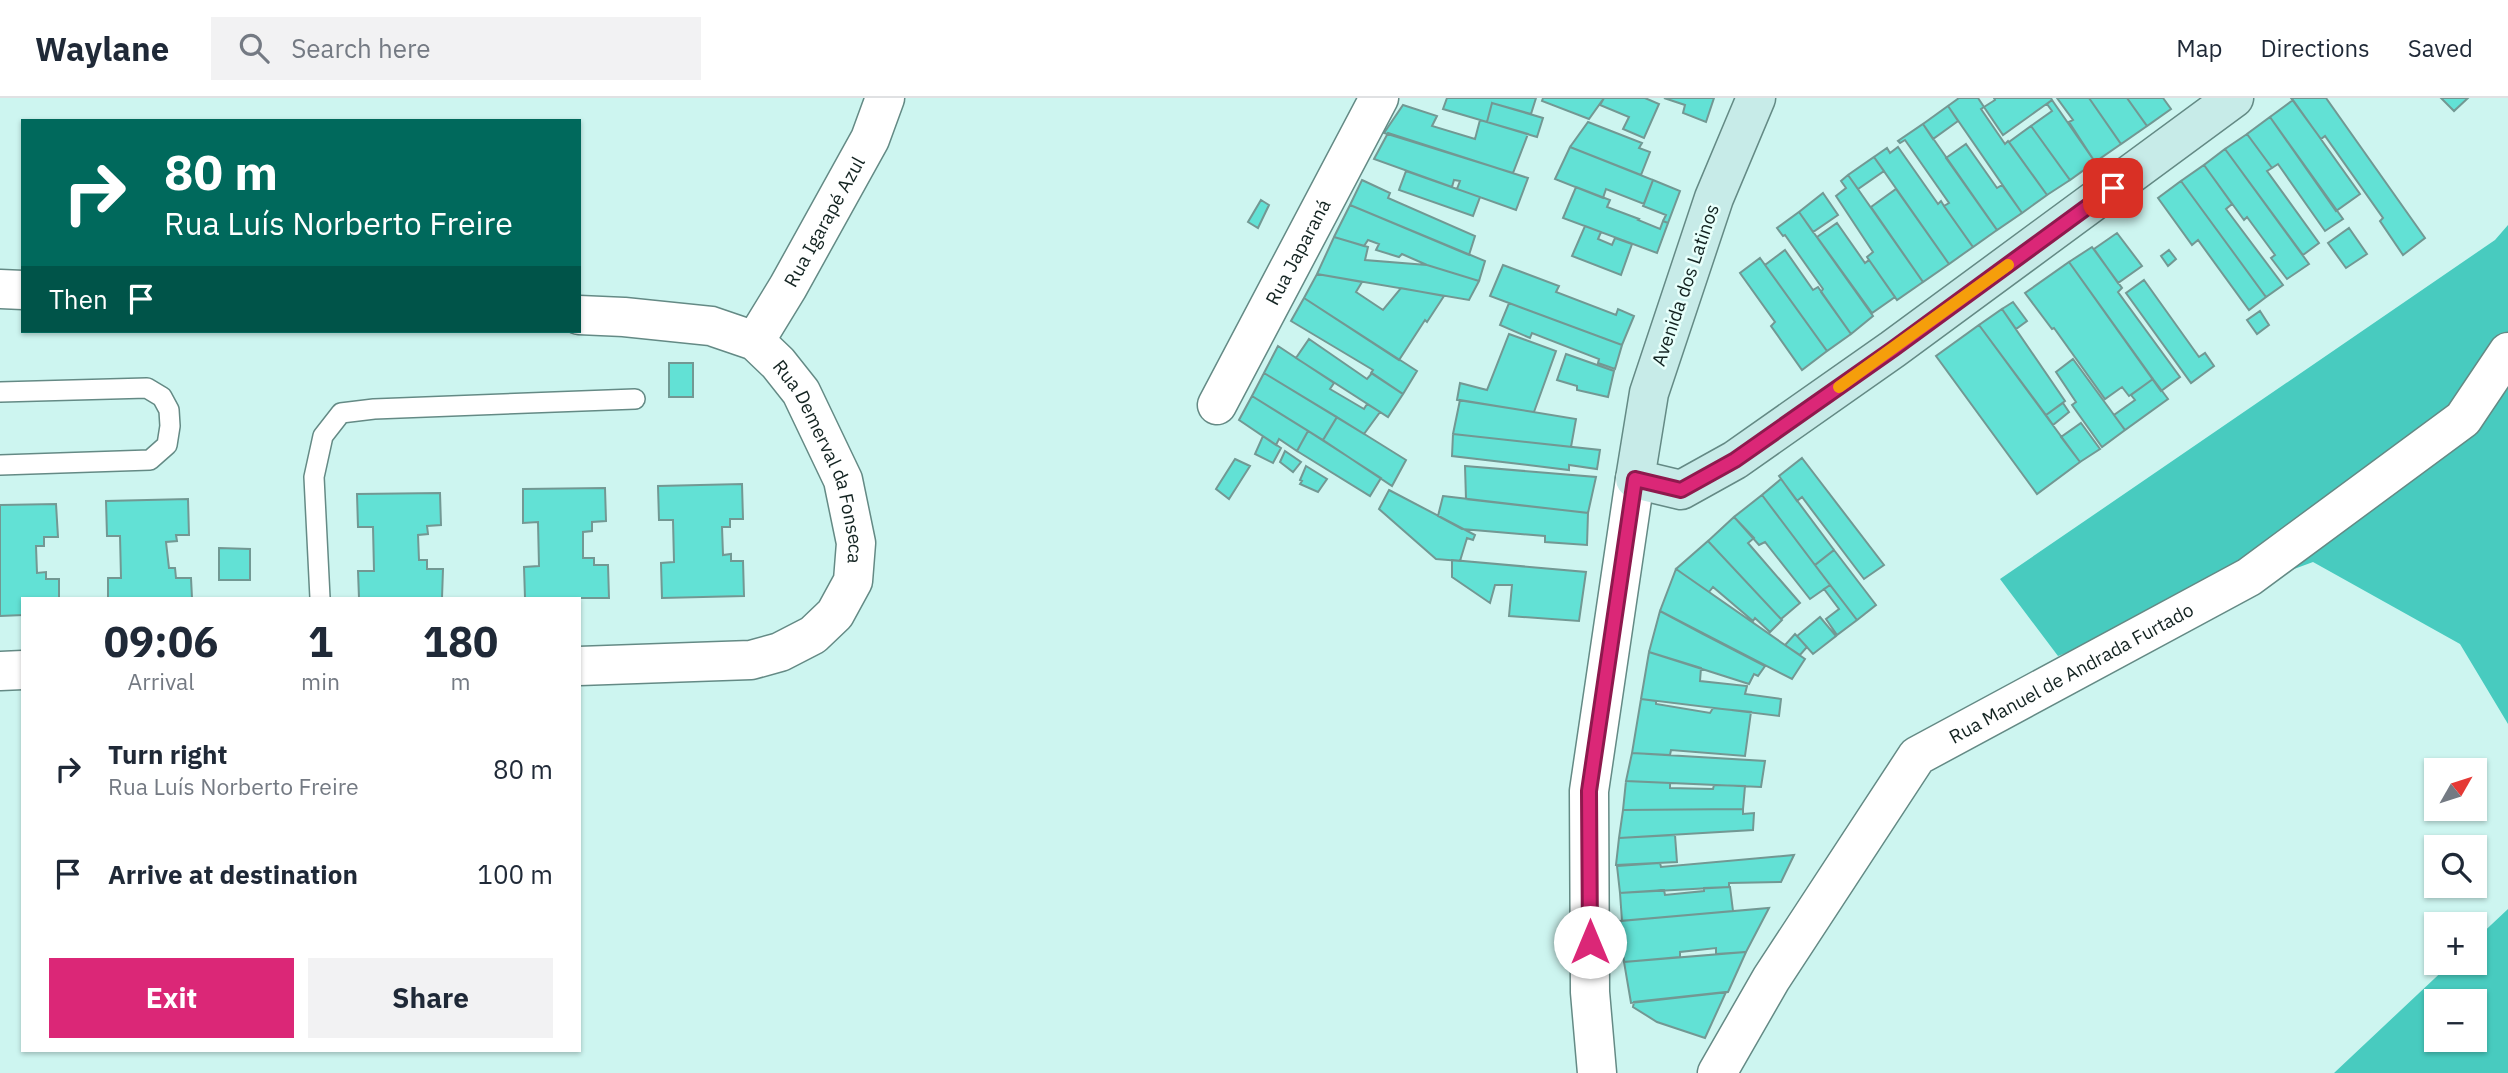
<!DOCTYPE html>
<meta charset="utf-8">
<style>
:root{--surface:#fff;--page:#f2f2f3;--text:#1f2937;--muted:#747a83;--line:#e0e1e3;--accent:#db2777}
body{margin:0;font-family:"IBM Plex Sans",sans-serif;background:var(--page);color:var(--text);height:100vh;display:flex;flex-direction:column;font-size:26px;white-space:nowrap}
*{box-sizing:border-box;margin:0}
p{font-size:23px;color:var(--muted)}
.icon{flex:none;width:38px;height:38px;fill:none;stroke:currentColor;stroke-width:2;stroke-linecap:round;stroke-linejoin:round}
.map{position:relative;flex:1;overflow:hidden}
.panel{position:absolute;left:21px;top:499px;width:560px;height:455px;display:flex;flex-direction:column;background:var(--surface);border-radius:0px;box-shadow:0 2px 5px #0004}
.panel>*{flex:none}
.banner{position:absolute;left:21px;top:21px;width:560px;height:214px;border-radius:0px;box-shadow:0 2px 5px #0004;background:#00695c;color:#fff;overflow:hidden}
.needle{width:46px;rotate:51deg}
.controls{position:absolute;left:2424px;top:660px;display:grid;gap:14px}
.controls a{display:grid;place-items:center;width:63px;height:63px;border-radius:0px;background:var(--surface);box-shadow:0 2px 5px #0004;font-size:35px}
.pin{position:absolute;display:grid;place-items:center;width:60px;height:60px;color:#fff;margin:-30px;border-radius:14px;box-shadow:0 4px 10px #0006}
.me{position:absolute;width:77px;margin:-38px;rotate:0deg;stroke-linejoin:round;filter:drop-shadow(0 0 5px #0008)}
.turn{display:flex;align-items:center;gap:24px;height:147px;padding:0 28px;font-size:32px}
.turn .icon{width:91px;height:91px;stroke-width:2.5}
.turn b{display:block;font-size:49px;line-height:60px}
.then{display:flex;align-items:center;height:66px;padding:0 28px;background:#0003;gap:14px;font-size:26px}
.eta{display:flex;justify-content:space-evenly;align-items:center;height:119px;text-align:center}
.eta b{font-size:42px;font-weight:800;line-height:49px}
.action{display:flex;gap:14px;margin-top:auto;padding:14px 28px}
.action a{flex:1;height:80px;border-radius:0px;background:var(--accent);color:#fff;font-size:28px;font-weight:800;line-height:80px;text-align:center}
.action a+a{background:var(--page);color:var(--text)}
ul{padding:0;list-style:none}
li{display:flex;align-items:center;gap:21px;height:105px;padding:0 28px}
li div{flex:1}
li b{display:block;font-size:26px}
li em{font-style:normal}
header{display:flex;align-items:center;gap:42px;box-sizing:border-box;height:98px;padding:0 35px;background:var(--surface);border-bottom:2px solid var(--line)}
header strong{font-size:33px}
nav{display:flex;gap:38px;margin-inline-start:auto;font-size:24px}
.search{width:490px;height:63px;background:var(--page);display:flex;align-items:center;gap:18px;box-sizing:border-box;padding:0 24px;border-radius:0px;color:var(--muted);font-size:26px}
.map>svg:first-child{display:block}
.forest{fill:#48cbbf;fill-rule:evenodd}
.building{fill:#62e1d5;stroke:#729893;stroke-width:2}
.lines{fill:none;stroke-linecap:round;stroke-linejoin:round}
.service-casing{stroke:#648a85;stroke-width:22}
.minor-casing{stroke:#648a85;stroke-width:41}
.secondary-casing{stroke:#648a85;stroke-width:41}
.service{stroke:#fff;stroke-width:19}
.minor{stroke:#fff;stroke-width:38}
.secondary{stroke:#c7ebe8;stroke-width:38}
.route-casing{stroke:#8e194d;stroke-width:18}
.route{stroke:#db2777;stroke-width:12}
.slow{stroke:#f59e0b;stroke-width:12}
.labels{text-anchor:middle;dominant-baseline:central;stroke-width:5;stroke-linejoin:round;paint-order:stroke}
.street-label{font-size:19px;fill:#132321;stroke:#e7fffb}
</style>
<header>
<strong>Waylane</strong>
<div class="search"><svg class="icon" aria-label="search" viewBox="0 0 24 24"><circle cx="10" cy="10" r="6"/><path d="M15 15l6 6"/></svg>Search here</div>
<nav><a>Map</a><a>Directions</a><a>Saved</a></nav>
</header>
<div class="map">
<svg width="2508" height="975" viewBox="0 0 2508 975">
<rect width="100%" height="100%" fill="#cdf5f0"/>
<path class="forest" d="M2508 127V626L2460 546 2313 464 2058 558 2000 481 2495 142Z
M2508 811V975H2334L2451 865 2474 864 2475 842ZM2436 903H2474V942H2436Z"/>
<path class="building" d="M1447 0H1536L1531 16 1492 5 1487 24 1443 11Z
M1543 0H1604L1589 21 1542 3Z
M1604 0H1645L1659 6 1644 40 1623 31 1629 19 1600 7Z
M1664 0H1714L1706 24 1683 15 1685 7Z
M1959 0H1978L1984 9 1981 11 2005 46 2008 43 2047 97 2022 115 1948 8Z
M1994 0H2051L2052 2 2003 37 1984 9 1995 2Z
M2057 0H2089L2121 46 2095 64 2069 24 2073 22Z
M2089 0H2127L2147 28 2121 46Z
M2127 0H2163L2171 11 2147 28Z
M2291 0H2326L2425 140 2403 157 2380 123 2383 120 2325 38 2321 41Z
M2441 0H2468L2454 13Z
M2052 2 2095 64 2070 82 2031 28 2052 13 2047 6Z
M2293 2 2360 96 2336 113 2270 19Z
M1492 5 1543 20 1537 39 1487 24Z
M1403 7 1437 18 1432 28 1475 41 1480 22 1528 36 1513 75 1384 35Z
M1948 8 1958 23 1933 41 1923 26Z
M2270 19 2343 121 2325 133 2278 66 2272 70 2247 36Z
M1588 24 1642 45 1639 50 1650 54 1641 77 1570 49Z
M1923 26 1997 132 1973 149 1944 108 1949 105 1905 42 1900 45 1898 43Z
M2031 28 2070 82 2047 97 2009 44Z
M1388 35 1528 80 1516 112 1457 91 1460 83 1454 82 1452 89 1374 61Z
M2247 36 2272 70 2267 73 2319 145 2303 157 2225 51Z
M1966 46 1997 90 2002 87 2022 115 1997 132 1946 60Z
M1570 49 1653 82 1644 106 1606 91 1603 100 1555 81Z
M1898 49 1938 106 1941 103 1944 108 1973 149 1949 166 1874 59 1887 50 1890 55Z
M2225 51 2309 166 2287 181 2271 160 2275 157 2247 119 2244 122 2204 67Z
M1874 59 1884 73 1858 91 1848 77Z
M2204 67 2232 106 2226 111 2283 187 2266 199 2181 83Z
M1406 73 1480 99 1473 118 1399 92Z
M1848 77 1923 184 1897 202 1869 162 1867 159 1873 154 1836 98 1846 90 1841 83Z
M1362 82 1390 95 1388 100 1475 138 1469 157 1350 107Z
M1653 82 1680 93 1668 125 1663 123 1666 117 1643 108Z
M2181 83 2266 199 2249 212 2198 142 2192 147 2158 100Z
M1576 89 1610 102 1607 109 1639 121 1638 122 1660 131 1663 123 1668 125 1657 155 1563 120Z
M1896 91 1949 166 1923 184 1871 109Z
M1823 95 1838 117 1813 134 1799 114Z
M1261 102 1269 107 1258 130 1248 124Z
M1350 107 1485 163 1479 183 1427 167 1402 156 1399 159 1376 152 1379 146 1368 142 1364 148 1334 139Z
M1799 114 1873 218 1851 236 1821 194 1823 191 1785 137 1783 138 1777 130Z
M1837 125 1865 165 1869 162 1895 199 1872 215 1817 139Z
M1585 128 1601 134 1598 141 1612 147 1615 140 1632 146 1621 177 1572 158Z
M2349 130 2367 156 2346 170 2328 145Z
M2117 135 2142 168 2118 185 2094 151Z
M1334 139 1368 149 1365 162 1427 167 1479 183 1469 202 1317 176Z
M2092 149 2122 190 2118 194 2180 279 2161 293 2069 164Z
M1785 152 1813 192 1818 189 1851 236 1827 253 1765 167Z
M2169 152 2176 161 2168 168 2161 158Z
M1760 160 1827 253 1802 272 1771 228 1775 224 1740 175Z
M2069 164 2153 281 2129 298 2122 289 2105 301 2054 230 2052 231 2025 195Z
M1503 167 1559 188 1556 194 1616 217 1618 211 1634 218 1622 247 1490 198Z
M1317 176 1362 184 1356 194 1383 212 1401 190 1444 198 1427 224 1425 222 1399 262 1304 200Z
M2144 182 2199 259 2205 255 2214 268 2191 285 2126 195Z
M1304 200 1417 273 1403 296 1371 275 1373 272 1291 223Z
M2013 204 2027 223 2016 231 2002 211Z
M1509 205 1622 247 1615 271 1598 265 1599 261 1532 235 1530 240 1500 227Z
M2002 211 2065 303 2046 317 1979 227Z
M2260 213 2269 227 2257 236 2247 222Z
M1979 227 2080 364 2037 396 1936 258Z
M1509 236 1556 253 1534 314 1457 302 1460 285 1487 292Z
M1309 241 1367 281 1372 275 1403 296 1388 319 1296 260Z
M1278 248 1334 285 1330 291 1364 311 1367 306 1380 314 1364 336 1264 275Z
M1566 256 1614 273 1608 299 1577 292V288L1557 282Z
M2073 261 2125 332 2102 349 2072 307 2076 304 2056 274Z
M669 265H693V299H669Z
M1264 275 1337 319 1323 342 1252 298Z
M2153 281 2168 301 2125 332 2114 317 2135 302 2131 297Z
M1252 298 1308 333 1297 353 1279 341 1276 347 1239 322Z
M1460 302 1576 321 1571 349 1453 336Z
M2063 305 2069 314 2053 327 2046 317Z
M1337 319 1406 362 1392 388 1323 342Z
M2081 325 2100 351 2080 364 2061 339Z
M1308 333 1381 380 1370 398 1297 353Z
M1453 336 1600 352 1597 371 1569 367V372L1452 358Z
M1263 338 1281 350 1273 365 1255 356Z
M1285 353 1301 364 1293 374 1280 364Z
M1802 360 1884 467 1864 481 1802 399 1797 403 1779 378Z
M1235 361 1250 368 1229 401 1216 391Z
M1306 368 1327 381 1318 394 1300 386 1302 383 1300 382Z
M1465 368 1596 379 1588 415 1466 401Z
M1781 381 1834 452 1815 467 1762 397Z
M742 386 743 421H730V429H722L723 457 731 456V463H743L744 498 662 500 661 465 674 464 673 422H659L658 388Z
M605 390 606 423 592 424V433L583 434V460H594V467H608L609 500H525L524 469 539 468 538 424 523 425V391Z
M1389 392 1475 437 1473 442 1467 440 1460 463 1436 461 1379 411Z
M440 395 441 427 427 428 428 436 418 437 419 462H427V471H443L442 500H359L358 473H374L373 429H358L357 396Z
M1762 397 1830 487 1810 501 1765 444 1759 447 1734 419Z
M1443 398 1588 415 1587 447 1545 444V438L1462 431 1438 418Z
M188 401 189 437H176L177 443 166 444 169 470H175L176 480H191L192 500H108V480H121L120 438H107L106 403Z
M56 406 58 439H44V448H36L37 475 46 474V481H59V500H23V517L0 518V407Z
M1734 419 1754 440 1748 445 1800 505 1781 521 1708 443Z
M1708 443 1782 522 1770 534 1755 520 1753 523 1713 489 1709 494 1676 471Z
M219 450 250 451V482H219Z
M1834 452 1876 507 1857 522 1815 467Z
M1452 462 1586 474 1579 523 1509 518 1512 487H1495L1490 505 1452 479Z
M1676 471 1805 561 1792 581 1660 513Z
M1830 487 1857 522 1837 537 1826 521 1839 511 1824 491Z
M1660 513 1703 536 1765 568 1758 578 1754 576 1749 586 1649 554Z
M1820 519 1836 538 1813 556 1797 538Z
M1795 536 1807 549 1800 557 1785 547Z
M1649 554 1701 570 1700 583 1747 588 1745 596 1781 601 1779 618 1641 601Z
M1641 601 1656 603V606L1710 615 1713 610 1751 614 1745 658 1671 652 1670 657 1632 655Z
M1632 655 1765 663 1761 689 1626 683Z
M1626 683 1670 685V690L1713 691 1714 687 1745 688 1743 711 1623 712Z
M1743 711V716L1754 715 1753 732 1619 740 1623 712Z
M1675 737 1677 764 1616 767 1619 740Z
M1794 757 1781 784 1729 785V789L1620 795 1617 768 1660 765 1661 769Z
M1730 789 1733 813 1622 823 1620 795 1664 792 1665 797 1704 793V790Z
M1769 810 1746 854 1716 856V850L1680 854V859L1624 864 1620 823Z
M1746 854 1728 894 1631 905 1624 864Z
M1726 894 1705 940 1657 924 1633 909 1634 904Z"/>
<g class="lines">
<g class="service-casing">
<path id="service" d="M0 294 147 290 162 299 169 312 170 328 167 347 150 362 0 367
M320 500 314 379 323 338 341 315 374 311 635 301"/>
</g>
<g class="minor-casing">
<g id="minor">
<path d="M0 191 23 192"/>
<path id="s1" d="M579 217 624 219 711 228 755 243 778 265 801 294 843 382 856 445 853 483 835 516 813 537 780 554 751 562 579 568"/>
<path id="s2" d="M755 243 788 189 870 41 885 0"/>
<path id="s3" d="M1217 307 1379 0"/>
<path d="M0 573 23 572"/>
<path d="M1597 975 1590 894 1589 693 1635 381"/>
<path id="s4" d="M1717 975 1771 881 1917 658 2249 479 2463 321 2508 254"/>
</g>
</g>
<g class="secondary-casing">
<path id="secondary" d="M1756 0 1714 100 1649 295 1635 381 1681 392 1735 362 1893 251 2234 0"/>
</g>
<use href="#service" class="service"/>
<use href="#minor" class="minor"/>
<use href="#secondary" class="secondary"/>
</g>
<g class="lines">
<g class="route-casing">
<path id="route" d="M1590 844 1589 693 1635 381 1681 392 1735 362 1893 251 2113 90"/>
</g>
<use href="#route" class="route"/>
<path class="slow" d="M1839 289 2008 167"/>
</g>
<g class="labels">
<g class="street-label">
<text stroke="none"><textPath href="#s2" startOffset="138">Rua Igarapé Azul</textPath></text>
<text stroke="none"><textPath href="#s3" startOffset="173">Rua Japaraná</textPath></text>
<text transform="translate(1685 187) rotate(-71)">Avenida dos Latinos</text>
<text stroke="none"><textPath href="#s1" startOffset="320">Rua Demerval da Fonseca</textPath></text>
<text stroke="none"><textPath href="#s4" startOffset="550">Rua Manuel de Andrada Furtado</textPath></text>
</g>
</g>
</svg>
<div class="controls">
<a><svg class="needle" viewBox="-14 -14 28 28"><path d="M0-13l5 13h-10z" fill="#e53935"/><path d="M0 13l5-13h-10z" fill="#747a83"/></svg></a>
<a><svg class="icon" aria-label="search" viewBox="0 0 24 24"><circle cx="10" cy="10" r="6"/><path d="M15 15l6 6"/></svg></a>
<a>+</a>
<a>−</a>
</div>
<div class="pin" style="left:2113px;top:90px;background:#d93025"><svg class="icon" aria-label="arrive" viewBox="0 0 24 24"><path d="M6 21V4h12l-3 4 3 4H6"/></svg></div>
<svg class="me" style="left:1590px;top:844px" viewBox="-20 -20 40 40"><circle r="19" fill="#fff"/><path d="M0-13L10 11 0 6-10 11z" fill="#db2777"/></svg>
<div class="banner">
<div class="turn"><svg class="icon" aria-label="right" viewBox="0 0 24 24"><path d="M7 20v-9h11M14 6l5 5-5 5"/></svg><div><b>80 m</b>Rua Luís Norberto Freire</div></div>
<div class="then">Then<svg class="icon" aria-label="arrive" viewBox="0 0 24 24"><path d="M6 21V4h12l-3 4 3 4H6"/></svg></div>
</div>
<section class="panel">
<div class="eta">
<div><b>09:06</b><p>Arrival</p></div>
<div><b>1</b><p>min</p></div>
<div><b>180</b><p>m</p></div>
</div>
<ul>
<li><svg class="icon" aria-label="right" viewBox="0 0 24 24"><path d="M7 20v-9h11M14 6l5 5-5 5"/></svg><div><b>Turn right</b><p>Rua Luís Norberto Freire</p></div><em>80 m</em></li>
<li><svg class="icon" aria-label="arrive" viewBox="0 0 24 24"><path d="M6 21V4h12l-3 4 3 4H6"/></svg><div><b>Arrive at destination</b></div><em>100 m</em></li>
</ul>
<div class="action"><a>Exit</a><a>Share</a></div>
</section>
</div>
